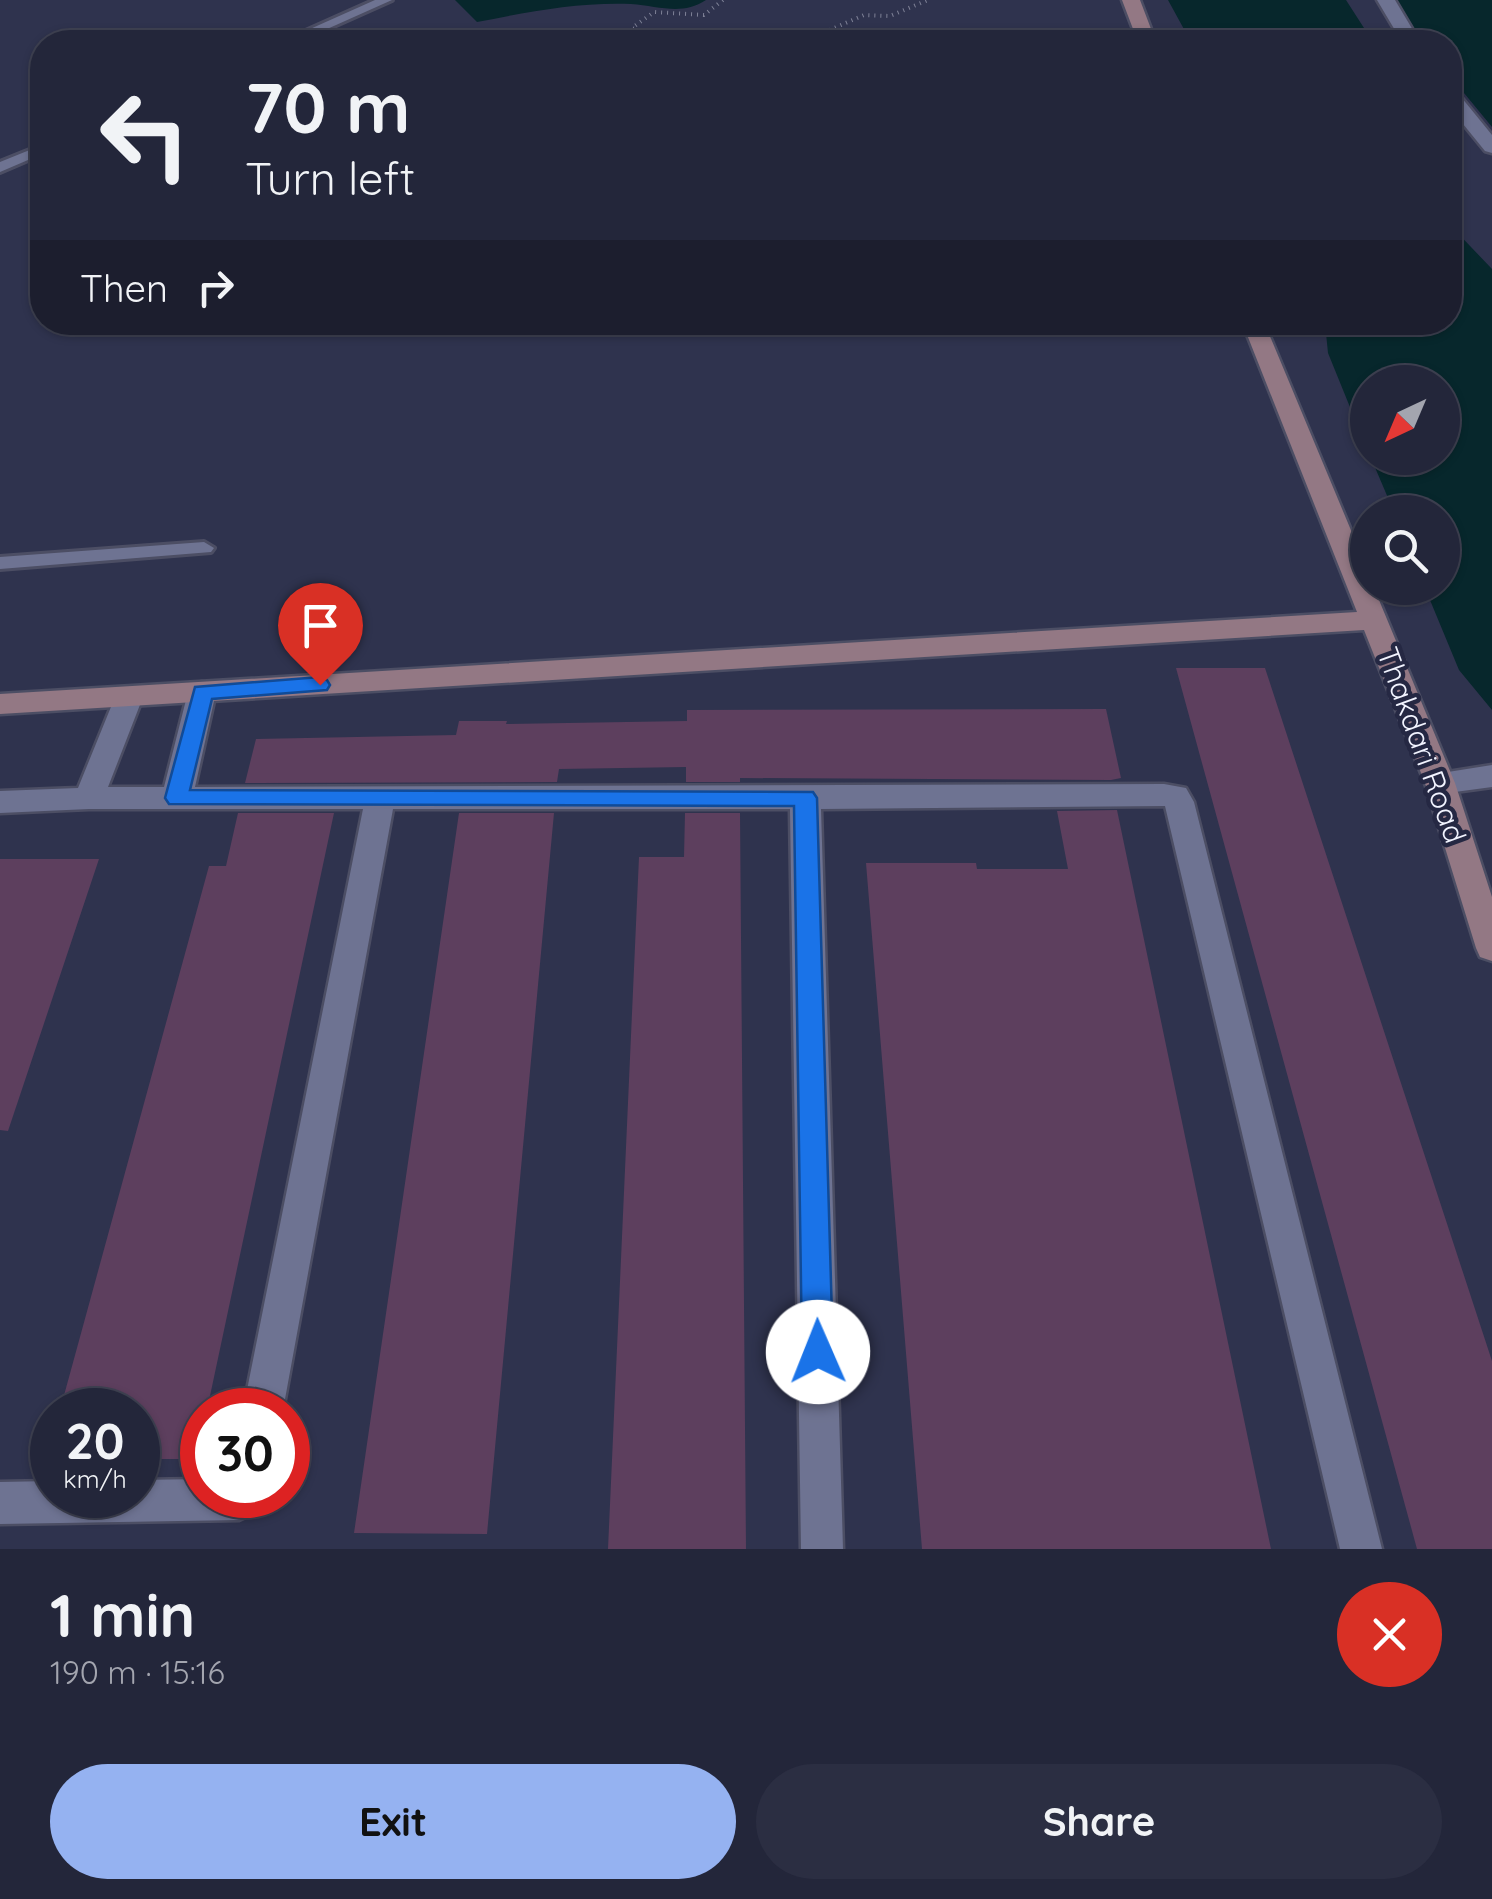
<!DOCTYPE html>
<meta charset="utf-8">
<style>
:root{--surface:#23263a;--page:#2b2e42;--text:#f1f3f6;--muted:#a3a5af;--line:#404354;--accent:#95b2f1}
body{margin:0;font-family:Quicksand,sans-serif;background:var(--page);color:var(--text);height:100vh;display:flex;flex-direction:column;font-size:38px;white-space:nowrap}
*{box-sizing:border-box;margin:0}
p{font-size:32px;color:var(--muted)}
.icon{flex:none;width:55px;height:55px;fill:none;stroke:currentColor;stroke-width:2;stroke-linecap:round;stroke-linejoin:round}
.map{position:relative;height:1549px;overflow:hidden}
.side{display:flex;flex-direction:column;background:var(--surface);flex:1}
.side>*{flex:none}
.guide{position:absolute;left:30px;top:30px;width:1432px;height:305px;border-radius:40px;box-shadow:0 2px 8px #0004,0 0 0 2px var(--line);background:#23263a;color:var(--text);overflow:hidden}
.needle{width:65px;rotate:224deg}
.tools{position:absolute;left:1350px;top:365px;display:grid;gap:20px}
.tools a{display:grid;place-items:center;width:110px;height:110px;border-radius:50%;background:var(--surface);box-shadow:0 2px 8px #0004,0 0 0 2px var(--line);font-size:50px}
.speed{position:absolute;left:30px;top:1388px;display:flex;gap:20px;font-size:50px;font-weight:700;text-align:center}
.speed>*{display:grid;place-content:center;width:130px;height:130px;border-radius:50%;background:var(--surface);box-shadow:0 2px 8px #0004,0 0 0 2px var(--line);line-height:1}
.speed small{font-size:25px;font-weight:400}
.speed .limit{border:15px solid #d22;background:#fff;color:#111}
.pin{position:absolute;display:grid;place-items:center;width:85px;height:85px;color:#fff;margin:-102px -42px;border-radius:50% 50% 50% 0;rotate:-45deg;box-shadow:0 0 10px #0007}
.pin .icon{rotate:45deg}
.me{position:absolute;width:110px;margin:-55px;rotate:359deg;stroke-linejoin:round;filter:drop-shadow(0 0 8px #0008)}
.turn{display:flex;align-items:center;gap:35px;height:210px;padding:0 50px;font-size:45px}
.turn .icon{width:130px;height:130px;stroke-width:2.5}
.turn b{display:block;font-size:70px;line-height:85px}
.then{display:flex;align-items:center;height:95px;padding:0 50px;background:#0003;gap:20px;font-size:38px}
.round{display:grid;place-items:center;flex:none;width:105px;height:105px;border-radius:52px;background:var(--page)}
.overview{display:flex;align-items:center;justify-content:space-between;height:170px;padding:0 50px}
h1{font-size:60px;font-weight:700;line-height:75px}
.primary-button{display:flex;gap:20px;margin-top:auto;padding:20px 50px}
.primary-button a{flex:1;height:115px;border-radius:60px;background:var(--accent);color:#111;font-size:40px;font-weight:700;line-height:115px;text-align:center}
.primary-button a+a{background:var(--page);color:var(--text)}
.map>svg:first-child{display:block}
.water{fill:#07272c}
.building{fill:#5d3f5e}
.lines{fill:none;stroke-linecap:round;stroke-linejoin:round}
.lane-casing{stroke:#4c4e64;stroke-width:6}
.street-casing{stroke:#4c4e64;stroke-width:5}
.secondary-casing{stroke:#4c4e64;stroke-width:5}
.path{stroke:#7f8297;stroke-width:4;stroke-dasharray:1 5;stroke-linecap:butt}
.lane{fill:#6e7392;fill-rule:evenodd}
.street{fill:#6e7392;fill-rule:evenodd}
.secondary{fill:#937884;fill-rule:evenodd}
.route{fill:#1a73e8;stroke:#114b97;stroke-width:2.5}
.labels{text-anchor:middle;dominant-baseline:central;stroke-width:9;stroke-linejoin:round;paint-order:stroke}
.street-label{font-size:30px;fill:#f2f4ff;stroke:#252843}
</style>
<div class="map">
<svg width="1492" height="1549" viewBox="0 0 1492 1549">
<rect width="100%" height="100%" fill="#2f334e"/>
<path class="water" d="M455 0H706C682 16 659 6 631 4 578 2 528 12 477 22Z
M1168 0H1346L1373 42H1191Z
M1393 0H1492V127L1450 76V42H1423Z
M1450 225 1492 269V710L1459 670 1425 588H1442V512H1394L1371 458H1442V382H1368L1367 449 1328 353 1325 323 1450 322Z"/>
<path class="building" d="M1176 668H1265L1492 1361V1549H1417Z
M1106 709 1121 778 1111 780 740 778V782H686V767L559 769 557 782 245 783 256 739 456 735 459 721H507L506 724 687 721V710Z
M1117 810 1271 1549H922L866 863H976L977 869H1068L1057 811Z
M238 813H334L207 1410H202L196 1459H138V1410H60L209 866H226Z
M459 813H554L487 1534 354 1533Z
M685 813H740L746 1549H608L639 857H684Z
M0 859H99L8 1131 0 1130Z"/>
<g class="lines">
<g class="lane-casing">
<path id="lane" d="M375 0H392L298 42H281Z
M42 145V154L0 172V162Z
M204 542 214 548 211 552 0 569V557Z"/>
</g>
<g class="street-casing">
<path id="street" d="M1377 0H1395L1420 42H1402Z
M1450 90 1457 92 1492 135V153L1485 151 1450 108Z
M202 682 212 685 216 692 195 787 1164 784 1186 788 1194 802 1382 1549H1340L1165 806 821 809 843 1549H801L790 809H393L283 1410H243L363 809H89L0 813V791L78 788 115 697 119 690H139L143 697 108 787H164L188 692 192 685Z
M1492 765V787L1440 794 1429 791 1425 783 1429 775Z
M202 1479V1495H266L260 1510 239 1520 0 1524V1482L52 1481V1495H138V1480Z"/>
</g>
<g class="secondary-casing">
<path id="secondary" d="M1122 0H1140L1156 42H1138Z
M1242 322H1264L1368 571V588H1374L1455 783 1492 897V961L1480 957 1476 948 1425 783 1364 630 0 714V694L1357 612Z"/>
</g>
<path class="path" d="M667 42 632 28 654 12 704 15 723 0
M802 42 864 15 890 16 928 0"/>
<use href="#lane" class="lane"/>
<use href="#street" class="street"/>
<use href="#secondary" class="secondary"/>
</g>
<path class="route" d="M320 677 327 680 330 685 327 690 212 699 190 790 813 792 817 798 833 1352 828 1361 818 1366 807 1361 802 1352 794 806 169 804 165 798 195 687Z"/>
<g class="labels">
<g class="street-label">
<text transform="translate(1422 745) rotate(70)">Thakdari Road</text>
</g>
</g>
</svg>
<div class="tools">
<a><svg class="needle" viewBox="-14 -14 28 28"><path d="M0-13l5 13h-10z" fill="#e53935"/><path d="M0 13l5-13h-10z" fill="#a3a5af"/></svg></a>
<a><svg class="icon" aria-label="search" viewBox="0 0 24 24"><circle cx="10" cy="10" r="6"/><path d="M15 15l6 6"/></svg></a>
</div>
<div class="speed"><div>20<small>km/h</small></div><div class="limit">30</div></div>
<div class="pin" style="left:320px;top:685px;background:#d93025"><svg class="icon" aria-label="arrive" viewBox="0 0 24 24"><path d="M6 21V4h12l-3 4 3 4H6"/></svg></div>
<svg class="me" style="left:818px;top:1352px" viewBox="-20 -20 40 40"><circle r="19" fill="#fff"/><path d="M0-13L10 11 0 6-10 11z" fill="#1a73e8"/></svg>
<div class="guide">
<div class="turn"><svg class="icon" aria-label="left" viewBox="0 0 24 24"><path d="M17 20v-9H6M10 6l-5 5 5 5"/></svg><div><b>70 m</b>Turn left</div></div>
<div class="then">Then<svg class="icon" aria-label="right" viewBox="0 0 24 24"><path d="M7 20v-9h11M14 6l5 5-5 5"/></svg></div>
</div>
</div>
<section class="side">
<div class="overview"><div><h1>1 min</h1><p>190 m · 15:16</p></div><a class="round" style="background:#d93025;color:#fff"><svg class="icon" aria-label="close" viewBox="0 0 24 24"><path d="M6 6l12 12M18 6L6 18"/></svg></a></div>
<div class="primary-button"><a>Exit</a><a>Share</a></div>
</section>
